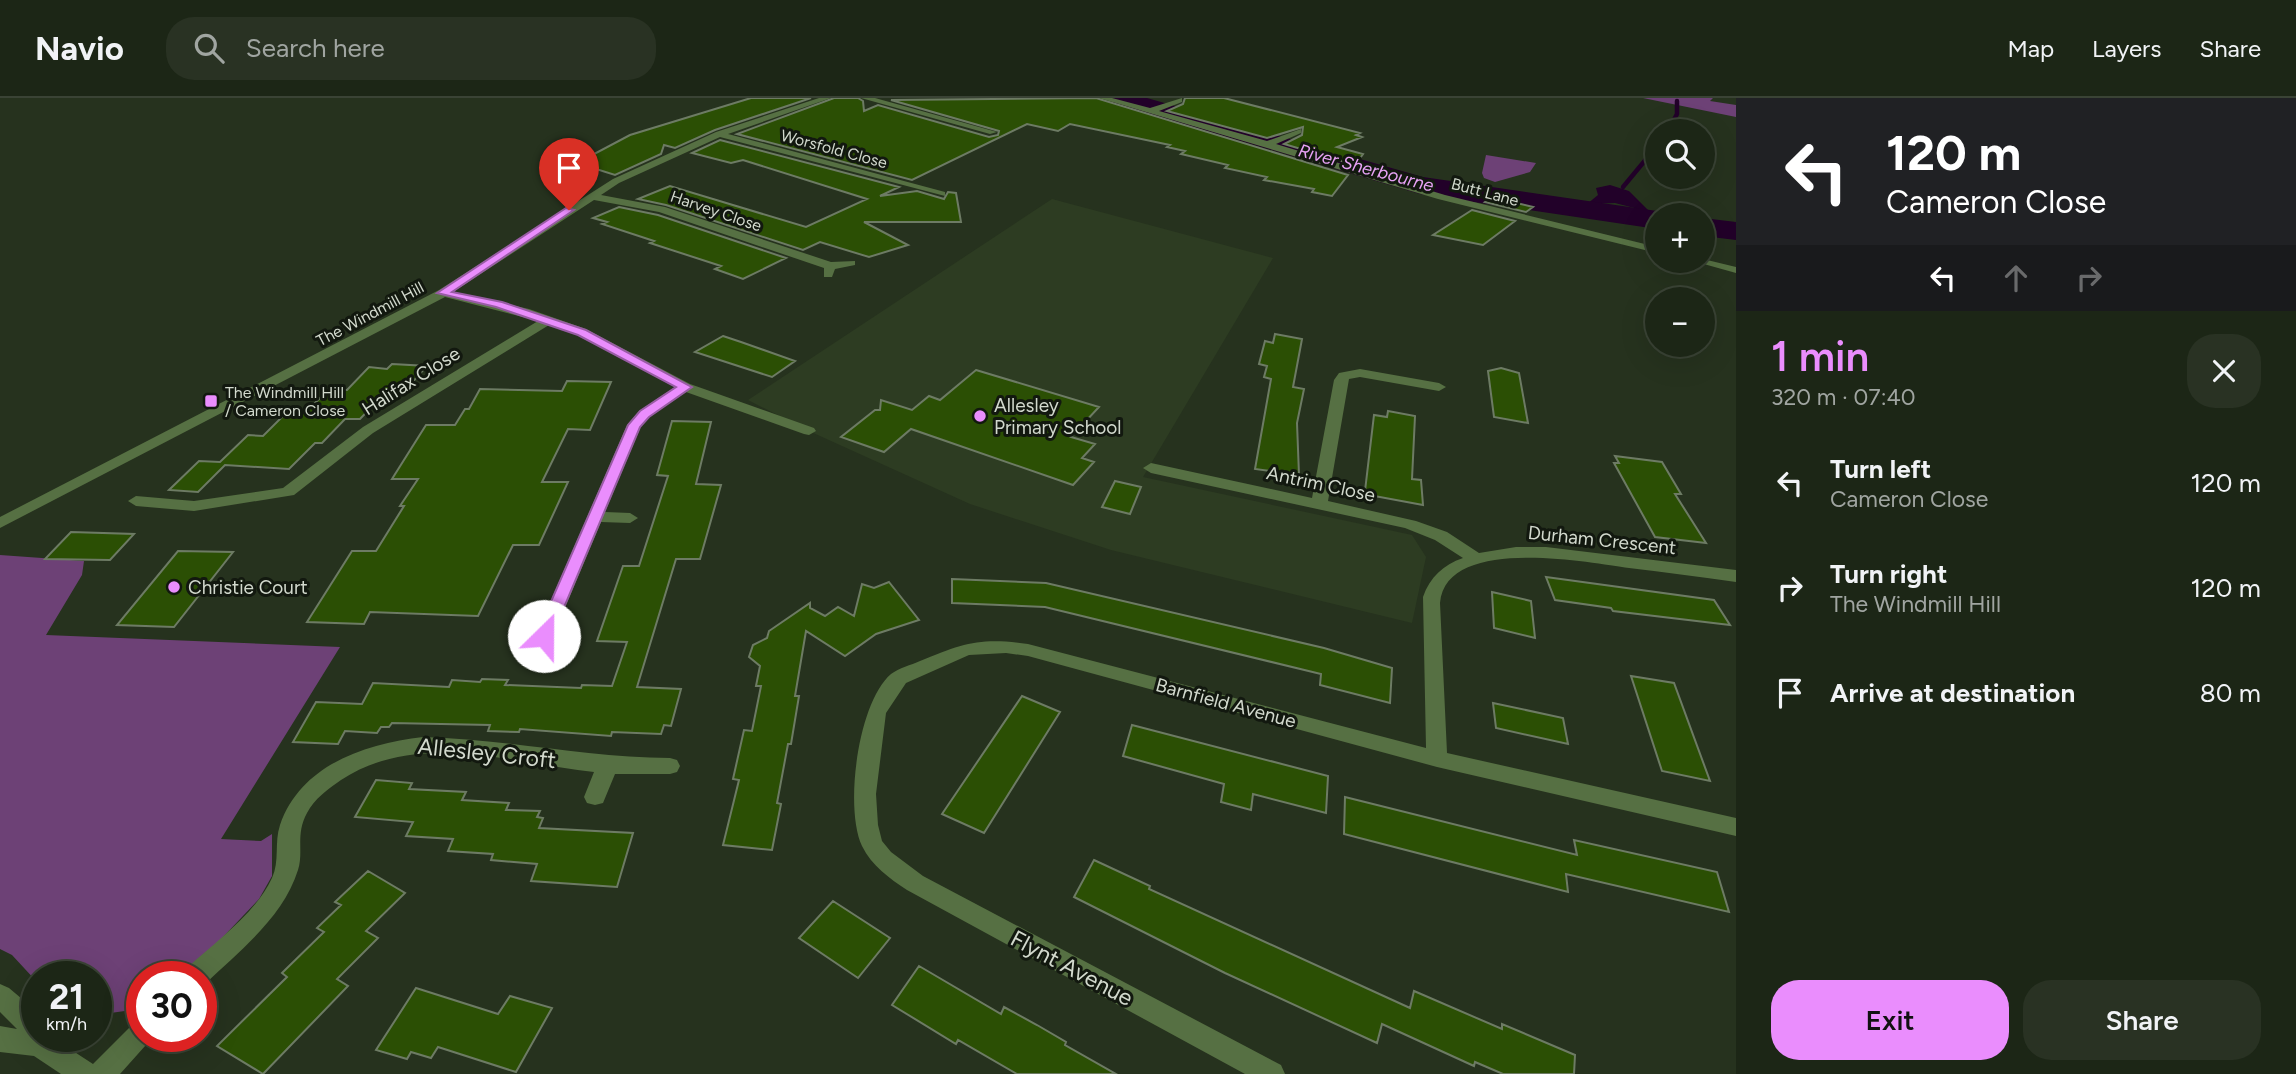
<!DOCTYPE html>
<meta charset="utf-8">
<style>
:root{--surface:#1c2616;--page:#293223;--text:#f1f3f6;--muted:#a0a5a1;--line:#3a4335;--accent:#ea8dfd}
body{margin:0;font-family:Figtree,sans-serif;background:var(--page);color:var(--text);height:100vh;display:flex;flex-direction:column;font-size:26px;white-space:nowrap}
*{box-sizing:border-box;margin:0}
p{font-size:23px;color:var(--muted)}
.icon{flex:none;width:38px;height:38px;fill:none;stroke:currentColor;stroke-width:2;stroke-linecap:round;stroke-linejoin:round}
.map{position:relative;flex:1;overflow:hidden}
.side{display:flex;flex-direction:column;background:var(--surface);width:560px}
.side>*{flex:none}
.guide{background:#202124;color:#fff;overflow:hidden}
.buttons{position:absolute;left:1645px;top:21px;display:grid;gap:14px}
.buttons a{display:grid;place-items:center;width:70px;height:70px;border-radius:50%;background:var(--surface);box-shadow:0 7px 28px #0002,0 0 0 2px var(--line);font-size:35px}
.speed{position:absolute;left:21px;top:863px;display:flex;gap:14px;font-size:35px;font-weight:700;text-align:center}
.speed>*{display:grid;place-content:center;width:91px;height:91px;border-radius:50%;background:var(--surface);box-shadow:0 7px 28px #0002,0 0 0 2px var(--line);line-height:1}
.speed small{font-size:18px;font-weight:400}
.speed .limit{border:10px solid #d22;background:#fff;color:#111}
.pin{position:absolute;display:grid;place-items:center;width:60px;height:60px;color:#fff;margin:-72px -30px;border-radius:50% 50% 50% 0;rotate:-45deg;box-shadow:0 0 7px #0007}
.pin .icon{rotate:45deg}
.me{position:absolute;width:77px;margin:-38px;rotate:23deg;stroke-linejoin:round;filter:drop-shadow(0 0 5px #0008)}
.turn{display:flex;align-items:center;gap:24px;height:147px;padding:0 35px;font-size:32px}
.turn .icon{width:91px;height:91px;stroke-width:2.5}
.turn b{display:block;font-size:49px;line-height:60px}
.lanes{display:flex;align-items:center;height:66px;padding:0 35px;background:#0003;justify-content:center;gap:35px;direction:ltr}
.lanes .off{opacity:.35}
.round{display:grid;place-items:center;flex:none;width:74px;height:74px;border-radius:28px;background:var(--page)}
.summary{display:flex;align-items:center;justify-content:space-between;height:119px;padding:0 35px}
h1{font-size:42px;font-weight:600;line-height:52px;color:var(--accent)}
.button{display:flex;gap:14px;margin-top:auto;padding:14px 35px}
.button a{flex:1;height:80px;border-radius:28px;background:var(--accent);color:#111;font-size:28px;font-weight:600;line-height:80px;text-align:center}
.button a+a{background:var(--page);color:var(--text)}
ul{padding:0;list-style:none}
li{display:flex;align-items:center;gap:21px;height:105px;padding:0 35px}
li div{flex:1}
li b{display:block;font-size:26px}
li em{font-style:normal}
header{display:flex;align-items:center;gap:42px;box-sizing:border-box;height:98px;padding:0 35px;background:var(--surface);border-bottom:2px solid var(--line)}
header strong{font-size:33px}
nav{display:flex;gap:38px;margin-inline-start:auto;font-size:24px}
.search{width:490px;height:63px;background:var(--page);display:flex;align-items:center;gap:18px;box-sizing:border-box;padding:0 24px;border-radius:28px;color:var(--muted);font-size:26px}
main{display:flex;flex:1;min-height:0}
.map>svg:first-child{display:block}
.built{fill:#2d3c22}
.green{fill:#6d4176}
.water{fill:#220129}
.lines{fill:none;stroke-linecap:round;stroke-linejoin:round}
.stream{stroke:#220129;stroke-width:4.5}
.river{fill:#220129;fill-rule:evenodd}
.building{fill:#2b4f04;stroke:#6d7b64;stroke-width:2}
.minor{fill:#567043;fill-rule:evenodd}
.route{fill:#ea8dfd;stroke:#985ca4;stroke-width:2}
.poi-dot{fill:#ea8dfd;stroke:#12180f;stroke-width:2.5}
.labels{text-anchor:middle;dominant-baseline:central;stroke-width:6;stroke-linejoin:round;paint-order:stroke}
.far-street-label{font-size:16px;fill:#d2d9cd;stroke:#12180f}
.far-poi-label{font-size:16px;fill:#d2d9cd;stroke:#12180f;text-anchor:start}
.far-water-label{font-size:18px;font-style:italic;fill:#e7a2f5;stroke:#12180f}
.street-label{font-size:19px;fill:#d2d9cd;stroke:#12180f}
.poi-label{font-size:19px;fill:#d2d9cd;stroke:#12180f;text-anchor:start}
.near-street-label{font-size:23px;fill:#d2d9cd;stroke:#12180f}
</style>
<header>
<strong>Navio</strong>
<div class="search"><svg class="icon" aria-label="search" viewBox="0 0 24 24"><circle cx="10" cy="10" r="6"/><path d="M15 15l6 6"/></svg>Search here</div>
<nav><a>Map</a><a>Layers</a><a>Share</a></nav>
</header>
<main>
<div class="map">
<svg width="1736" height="976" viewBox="0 0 1736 976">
<rect width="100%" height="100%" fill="#26321e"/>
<path class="built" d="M1052 101 1273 160 1143 379 1412 437 1426 459 1412 525 1111 452 970 406 809 333 748 302Z"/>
<path class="green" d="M1643 0H1713L1710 3 1736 7V19Z
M1486 57 1536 65 1530 74 1495 84 1484 80 1482 75Z
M0 457 84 463 82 477 46 537 340 549 221 741 261 743 272 736V778L259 801 186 878H142V907L132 912 96 917V878H37V884L12 857 0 851Z"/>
<path class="water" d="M1610 87 1629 93 1650 114 1615 105 1587 106 1598 97 1596 90Z"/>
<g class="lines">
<path class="stream" d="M1668 33 1677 16V3
M1623 89 1657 48"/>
<path class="river" d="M1109 0H1147L1423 79 1657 113 1669 117H1657V131L1420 96 1113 5Z
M1703 120 1736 124V142L1703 138Z"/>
</g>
<path class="building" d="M751 0H811L715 32 675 50 664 47 661 56 615 77 577 65 630 37Z
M834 0H858L863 3 864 13 878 7 989 39 998 37 999 33 891 2 1096 0 1348 77 1332 98 1312 94 1314 91 1264 82 1267 79 1225 70 1228 67 1181 56 1185 53 1167 49 1170 47 1070 26 1058 33 1027 26 912 82 737 36Z
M1185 0H1224L1360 35 1356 37 1362 39 1337 49 1363 56 1355 67 1284 46 1302 37 1303 29 1267 40 1167 13 1183 6Z
M720 42 899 89 880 98 917 93 944 101 948 94 956 95 961 124H864L908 147 869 159 820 144 803 152 666 107 638 101 670 88 806 129 867 101 743 62 731 65 692 55Z
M1491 100 1500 101 1533 109 1526 114 1485 104Z
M619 109 658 117 786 160 743 181 715 171 721 168 650 145 654 143 602 126 607 124 593 120Z
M1472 112 1515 123 1483 147 1433 137Z
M1275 236 1302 241 1293 289 1304 291 1297 325 1299 377 1255 371 1271 281 1264 279 1267 268 1259 266 1265 243 1273 245Z
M723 238 741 244 795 263 772 279 695 254Z
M392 266 427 268 399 299 382 298 360 321H345L322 345H315L289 371 225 367 198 394 169 392 199 363 220 364 248 337 263 338 288 313 306 314 329 291 347 292 369 269 387 271Z
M1501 270 1519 275 1528 325 1494 319 1488 273Z
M976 272 1099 309 1071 339 1095 346 1082 360 1094 364 1073 387 911 331 884 354 841 339 875 312H880L881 302 912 312 929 298 940 302Z
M567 283 611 284 590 332 568 331 542 384H568L539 447H513L478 518 370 514 364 526 307 524 352 453H376L404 408H400L418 381H392L426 327H455L465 311H469L480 291 562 293Z
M1388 313 1415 318 1412 381 1421 382 1423 407 1369 397 1370 394 1365 393 1374 317 1387 319Z
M672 323 711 324 696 386 721 387 700 461H676L637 589 681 591 671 628 664 627 661 636 612 634 611 638 520 631 519 634 488 633 490 627 392 625 389 629H381L377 635 345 633 338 646 293 644 316 604 362 606 373 585 449 589 452 582 480 584 482 581 508 582 505 587 581 590 582 587 612 588 627 544 597 543 623 468H639L668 378 657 377Z
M1615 358 1662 364 1681 396H1675L1706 445 1655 439 1614 365H1619Z
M1115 383 1141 389 1130 416 1102 409Z
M71 434 134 436 110 462 45 461Z
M178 453 233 454 174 529 117 527Z
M1546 479 1714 502 1730 527 1613 513 1611 510 1555 502Z
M952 481 1046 485 1324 550 1392 570 1390 605 1320 587 1321 576 1045 509 952 505Z
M889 484 919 522 876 536 845 558 806 533 795 598H799L791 646H788L777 705 781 706 772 752 723 747 739 682 733 681 744 632 752 633 761 588H756L760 568 749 559 753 547 767 540 769 533 810 505V510L825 518 838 509 854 518 862 486 874 490Z
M1492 494 1531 503 1535 540 1494 530Z
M1631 578 1674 585 1710 683 1662 673Z
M1022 598 1060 614 984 735 942 716Z
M1493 605 1563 620 1568 646 1496 630Z
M1132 627 1328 678 1326 715 1253 696 1251 712 1221 704 1224 686 1123 658Z
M376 682 412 685 409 691 466 694 462 702 509 705 506 712 540 713 537 719 543 720 539 730 633 735 617 789 531 783 537 766 491 762 493 756 448 753 453 741 406 738 413 724 355 719Z
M1345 699 1577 757 1574 742 1717 774 1729 814 1566 776 1568 794 1344 736Z
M1094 762 1150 788 1149 791 1410 910 1414 893 1502 931V926L1575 957 1574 976H1503L1475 964 1474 968 1382 926 1377 945 1225 875 1074 799Z
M368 773 405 795 366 833 378 840 337 881 348 888 263 976 217 948 287 879 282 875 324 834 317 830 341 807 335 804Z
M833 803 890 840 858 880 799 840Z
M919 868 1001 916 1004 909 1037 927 1066 944 1065 947 1116 976H1017L958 942 956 946 892 907Z
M416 890 498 916 510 898 552 910 516 974 438 949 431 960 411 954 407 961 376 952Z"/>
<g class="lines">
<path class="minor" d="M819 0H831L728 36 945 94V98L720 39 619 85 601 97 665 109 831 164 855 163V167L835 171 832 179H824V170L659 114 594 102 453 194 529 211 586 231 690 286 814 330 816 333 809 337 804 336 686 294 649 319 641 328 605 414 630 415 638 420 630 425 601 424 551 543H537L535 539 627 327 639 313 675 289 578 237 549 227 373 335 294 397 194 413 136 408 128 403 136 398 194 403 283 390 363 329 538 223 445 199 0 430V419L439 192 613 81 716 34Z
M861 0H875L997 34 990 36Z
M1099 0H1112L1150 10 1182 0V4L1159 13 1267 43 1301 31V35L1276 46 1445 97 1657 149V155L1438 101Z
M1703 161 1736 169V175L1693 163H1703Z
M1360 271 1439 285 1446 289 1439 293 1360 279 1349 281 1328 403 1416 423 1447 434 1479 455 1516 449H1546L1736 472V484C1700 479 1665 474 1629 470 1587 464 1446 437 1440 505L1447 655 1736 720V738L1437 669 1028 558 1006 555 969 557 906 585 886 615 876 696 878 727 882 743 891 754 923 778 1281 967 1285 976H1245L907 792C889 780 872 768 862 748 844 710 858 604 891 576 899 570 911 567 920 563 963 545 981 539 1028 546L1426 650 1423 499C1430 479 1443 467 1463 460L1435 442 1405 430 1151 375 1143 370 1151 365 1312 400 1334 282 1339 275Z
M423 639C506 641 587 660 670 660L677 662 680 668 677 674 670 676H615L603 705 595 707 587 705 584 699 594 674C511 665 417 632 341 682 328 691 314 701 307 715 295 737 304 753 298 772 283 820 239 853 205 886L201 887V878H184L187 870C216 843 255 816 272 780 280 763 274 745 280 727 301 666 366 646 423 639Z
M0 886 9 890 34 911 37 916V938H50L93 966 133 926 142 923V938H154L120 976H61L34 958 0 954V928L17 931 0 914Z"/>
</g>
<path class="route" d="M566 110 574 112 452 194 502 204 586 232 692 289 649 319 640 329 552 538 544 544 536 538 628 327 640 313 676 289 578 237 496 209 437 195Z"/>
<g class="poi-dot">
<rect x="204" y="296" width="14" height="14" rx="3.5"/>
<circle cx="980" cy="318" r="7"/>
<circle cx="174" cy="489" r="7"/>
</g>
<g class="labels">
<g class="far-street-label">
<text transform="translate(834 51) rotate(15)">Worsfold Close</text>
<text transform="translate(1485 94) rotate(15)">Butt Lane</text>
<text transform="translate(716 113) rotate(19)">Harvey Close</text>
<text transform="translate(370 216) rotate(-28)">The Windmill Hill</text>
</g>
<g class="far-poi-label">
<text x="225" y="294">The Windmill Hill<tspan x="225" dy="18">/ Cameron Close</tspan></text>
</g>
<g class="far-water-label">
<text transform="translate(1366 70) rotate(15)">River Sherbourne</text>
</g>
<g class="street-label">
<text transform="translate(411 283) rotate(-32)">Halifax Close</text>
<text transform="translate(1321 386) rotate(12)">Antrim Close</text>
<text transform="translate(1602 442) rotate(6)">Durham Crescent</text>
<text transform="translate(1226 605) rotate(15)">Barnfield Avenue</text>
</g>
<g class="poi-label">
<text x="994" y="307">Allesley<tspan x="994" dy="22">Primary School</tspan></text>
<text x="188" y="489">Christie Court</text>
</g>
<g class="near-street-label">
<text transform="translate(487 655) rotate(6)">Allesley Croft</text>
<text transform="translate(1072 870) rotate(28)">Flynt Avenue</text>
</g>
</g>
</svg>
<div class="buttons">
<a><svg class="icon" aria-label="search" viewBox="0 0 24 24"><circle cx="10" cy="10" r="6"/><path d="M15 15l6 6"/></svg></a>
<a>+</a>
<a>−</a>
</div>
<div class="speed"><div>21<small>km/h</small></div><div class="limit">30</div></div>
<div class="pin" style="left:569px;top:112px;background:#d93025"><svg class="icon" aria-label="arrive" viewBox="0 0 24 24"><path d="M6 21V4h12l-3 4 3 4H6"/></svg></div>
<svg class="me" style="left:544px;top:538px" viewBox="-20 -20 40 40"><circle r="19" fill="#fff"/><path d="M0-13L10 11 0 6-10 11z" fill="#ea8dfd"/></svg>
</div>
<section class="side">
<div class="guide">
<div class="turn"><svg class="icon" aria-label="left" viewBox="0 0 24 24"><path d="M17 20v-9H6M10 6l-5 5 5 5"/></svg><div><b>120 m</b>Cameron Close</div></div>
<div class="lanes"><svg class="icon" aria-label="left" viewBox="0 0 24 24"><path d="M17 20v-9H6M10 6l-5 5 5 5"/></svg><svg class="icon off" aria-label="ahead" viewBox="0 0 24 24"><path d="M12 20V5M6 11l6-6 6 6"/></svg><svg class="icon off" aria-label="right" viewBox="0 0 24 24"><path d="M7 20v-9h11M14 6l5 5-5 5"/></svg></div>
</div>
<div class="summary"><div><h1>1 min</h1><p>320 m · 07:40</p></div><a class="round"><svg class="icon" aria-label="close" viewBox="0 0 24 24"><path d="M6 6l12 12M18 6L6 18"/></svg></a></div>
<ul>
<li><svg class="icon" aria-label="left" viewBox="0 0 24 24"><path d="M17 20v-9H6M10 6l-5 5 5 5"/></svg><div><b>Turn left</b><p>Cameron Close</p></div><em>120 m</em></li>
<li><svg class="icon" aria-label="right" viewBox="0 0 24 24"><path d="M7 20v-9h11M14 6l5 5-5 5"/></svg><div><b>Turn right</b><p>The Windmill Hill</p></div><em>120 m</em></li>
<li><svg class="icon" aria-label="arrive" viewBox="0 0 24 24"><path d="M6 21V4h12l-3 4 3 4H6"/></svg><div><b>Arrive at destination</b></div><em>80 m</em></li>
</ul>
<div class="button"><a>Exit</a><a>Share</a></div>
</section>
</main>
